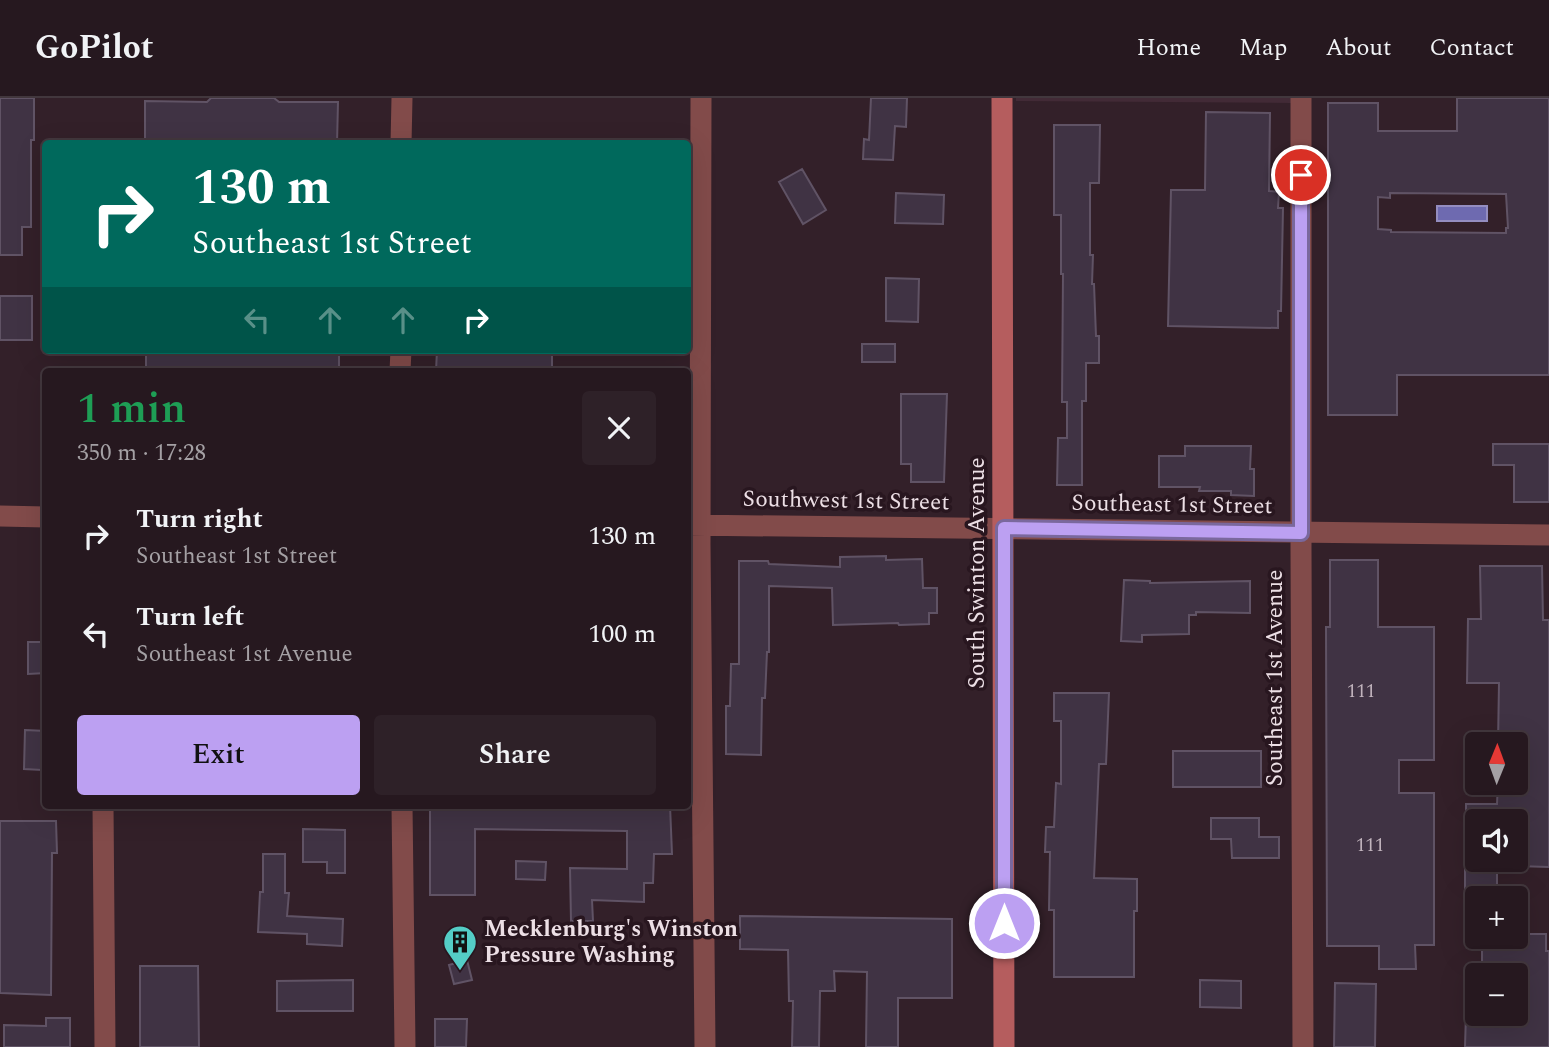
<!DOCTYPE html>
<meta charset="utf-8">
<style>
:root{--surface:#26181f;--page:#2e2128;--text:#f1f3f6;--muted:#a4a0a4;--line:#42373d;--accent:#bca0f2}
body{margin:0;font-family:Spectral,serif;background:var(--page);color:var(--text);height:100vh;display:flex;flex-direction:column;font-size:26px;white-space:nowrap}
*{box-sizing:border-box;margin:0}
p{font-size:23px;color:var(--muted)}
.icon{flex:none;width:38px;height:38px;fill:none;stroke:currentColor;stroke-width:2;stroke-linecap:round;stroke-linejoin:round}
.map{position:relative;flex:1;overflow:hidden}
.sheet{position:absolute;left:42px;top:270px;width:649px;height:441px;display:flex;flex-direction:column;background:var(--surface);border-radius:7px;box-shadow:0 7px 28px #0002,0 0 0 2px var(--line)}
.sheet>*{flex:none}
.guide{position:absolute;left:42px;top:42px;width:649px;height:214px;border-radius:7px;box-shadow:0 7px 28px #0002,0 0 0 2px var(--line);background:#00695c;color:#fff;overflow:hidden}
.needle{width:46px;rotate:1deg}
.tools{position:absolute;left:1465px;top:634px;display:grid;gap:14px}
.tools a{display:grid;place-items:center;width:63px;height:63px;border-radius:7px;background:var(--surface);box-shadow:0 7px 28px #0002,0 0 0 2px var(--line);font-size:35px}
.pin{position:absolute;display:grid;place-items:center;width:60px;height:60px;color:#fff;margin:-30px;border:4px solid #fff;border-radius:50%;box-shadow:0 2px 7px #0007}
.me{position:absolute;width:77px;margin:-38px;rotate:0deg;stroke-linejoin:round;filter:drop-shadow(0 0 5px #0008)}
.turn{display:flex;align-items:center;gap:24px;height:147px;padding:0 35px;font-size:32px}
.turn .icon{width:91px;height:91px;stroke-width:2.5}
.turn b{display:block;font-size:49px;line-height:60px}
.lanes{display:flex;align-items:center;height:66px;padding:0 35px;background:#0003;justify-content:center;gap:35px;direction:ltr}
.lanes .off{opacity:.35}
.round{display:grid;place-items:center;flex:none;width:74px;height:74px;border-radius:7px;background:var(--page)}
.headline{display:flex;align-items:center;justify-content:space-between;height:119px;padding:0 35px}
h1{font-size:42px;font-weight:600;line-height:52px;color:#1e9e55}
.button{display:flex;gap:14px;margin-top:auto;padding:14px 35px}
.button a{flex:1;height:80px;border-radius:7px;background:var(--accent);color:#111;font-size:28px;font-weight:600;line-height:80px;text-align:center}
.button a+a{background:var(--page);color:var(--text)}
ul{padding:0;list-style:none}
li{display:flex;align-items:center;gap:21px;height:98px;padding:0 35px}
li div{flex:1}
li b{display:block;font-size:26px}
li em{font-style:normal}
header{display:flex;align-items:center;gap:42px;box-sizing:border-box;height:98px;padding:0 35px;background:var(--surface);border-bottom:2px solid var(--line)}
header strong{font-size:33px}
nav{display:flex;gap:38px;margin-inline-start:auto;font-size:24px}
.map>svg:first-child{display:block}
.built{fill:#422a36}
.water{fill:#6e6ab0;stroke:#948dc0;stroke-width:2}
.building{fill:#403344;stroke:#605365;stroke-width:2;fill-rule:evenodd}
.lines{fill:none;stroke-linecap:round;stroke-linejoin:round}
.street{stroke:#824b4a;stroke-width:21}
.secondary{stroke:#b55d5e;stroke-width:21}
.route-casing{stroke:#7a689d;stroke-width:18}
.route{stroke:#bca0f2;stroke-width:12}
.labels{text-anchor:middle;dominant-baseline:central;stroke-width:7;stroke-linejoin:round;paint-order:stroke}
.number-label{font-size:19px;fill:#c1b4bd}
.street-label{font-size:23px;fill:#ecdfe5;stroke:#28161f}
.poi-label{font-size:23px;font-weight:bold;fill:#ecdfe5;stroke:#28161f;text-anchor:start}
</style>
<header>
<strong>GoPilot</strong>
<nav><a>Home</a><a>Map</a><a>About</a><a>Contact</a></nav>
</header>
<div class="map">
<svg width="1549" height="949" viewBox="0 0 1549 949">
<rect width="100%" height="100%" fill="#332029"/>
<path class="built" d="M1016 0H1291V5L1016 3Z"/>
<path class="water" d="M1437 108H1487V123H1437Z"/>
<path class="building" d="M0 0H34V42H31V129H22V157H0Z
M211 0H274L279 4H338L337 46H145V3L207 4Z
M871 0H907L906 29 895 28 893 62 863 61 864 41 869 42Z
M1457 0H1549V277H1397V317H1328V5H1378V33H1457ZM1390 95 1506 96 1508 130H1506V135L1391 134V132L1378 131V99L1390 100Z
M1206 14 1270 15 1269 93 1279 94 1278 110H1283L1281 213H1278V230L1168 228 1171 92H1205Z
M1054 27H1100L1099 85H1090V157H1093L1092 186H1094L1096 238H1099V265H1086V303H1082V387H1057L1058 340H1067V304H1062L1063 176H1061V117H1054Z
M802 71 826 112 803 126 779 84Z
M896 95 944 97 943 126 895 125Z
M886 180 919 181 918 224 886 223Z
M0 198H32V242H0Z
M862 246H895V264H862Z
M146 252H339V273H146Z
M437 252H552V273H436Z
M901 296H947L944 384H911V366H901Z
M1493 346H1549V404H1514V367H1493Z
M1185 348H1251L1250 371H1254V398L1231 397V393H1199L1200 389H1159V358H1185Z
M886 458V462L922 461 923 490H937V515H929V526L899 527 898 525 833 527 832 490 769 488V554H767L765 600H762L761 657 726 656V608H730L731 566H739V463H768L769 466 840 469V459Z
M1330 462H1378V529H1434V662H1399V695H1434V847H1415L1416 871H1379V848H1327L1326 529H1330Z
M1480 468H1542L1543 522H1549V769L1516 768V723H1466V706H1497L1498 684H1516V646H1498L1499 585H1467L1468 521H1481Z
M1124 482 1150 483V485L1250 483V515L1196 514V517H1189V536L1142 537V544L1121 543Z
M28 544H46V575L28 576Z
M1054 595H1109L1106 666H1099L1094 780 1137 781V813H1134V879H1054V812H1049L1050 754H1045L1046 729H1054L1056 685 1061 686V623H1054Z
M25 632 46 633V655H43L42 672 24 671Z
M1173 653H1261V689H1173Z
M430 707H670L672 756H654L653 785H644V804L592 802 593 823H571L570 770 627 771V733L475 731V797H430Z
M1211 720H1259V739H1279V760H1232L1231 741H1211Z
M0 723H56L57 755H52L51 897 0 895Z
M303 731 345 732V775H327V764H303Z
M263 756H285V795H289L287 818 343 821 342 848 307 846V836L258 834 260 794H263Z
M1465 761H1497V792L1465 791Z
M516 763 546 764 545 782 516 781Z
M740 818 952 821V900H898V949H866L867 874 834 873 835 893H820L819 949H792L793 903H789L788 852 740 851Z
M1516 836H1546V853H1549V949H1465L1466 915H1516V877H1482V851H1498L1499 838H1516Z
M467 862 472 882 454 886 449 867Z
M140 868H198L199 949H140Z
M353 882V913H277V883Z
M1200 882 1241 883V910L1200 909Z
M1335 885 1376 886 1375 949H1334Z
M46 920H70V949H4V927L46 928Z
M435 921H467L466 949H435Z"/>
<g class="lines">
<path class="street" d="M701 0 700 447 705 949
M1301 0V452L1303 949
M401 46 402 0
M400 273 401 252
M0 418 46 419
M688 427 1549 437
M103 707 105 949
M402 707 405 949"/>
<path class="secondary" d="M1002 0 1004 949"/>
</g>
<g class="lines">
<g class="route-casing">
<path id="route" d="M1004 825V430L1301 435V77"/>
</g>
<use href="#route" class="route"/>
</g>
<defs>
<g id="building-pin" transform="scale(1.75)"><path d="M0 17L-7.5 6A9.5 9.5 0 1 1 7.5 6Z" fill="#54cdc6" stroke="#28161f"/><path d="M-4-6H4V6H1V3H-1V6H-4ZM-2.5-4.3h1.7v1.8h-1.7ZM.8-4.3h1.7v1.8H.8ZM-2.5-1h1.7V.8h-1.7ZM.8-1h1.7V.8H.8Z" fill="#111"/></g>
</defs>
<g fill-rule="evenodd">
<use href="#building-pin" x="460" y="844"/>
</g>
<g class="labels">
<g class="number-label">
<text x="1361" y="593">111</text>
<text x="1370" y="747">111</text>
</g>
<g class="street-label">
<text transform="translate(846 403) rotate(1)">Southwest 1st Street</text>
<text transform="translate(1172 407) rotate(1)">Southeast 1st Street</text>
<text transform="translate(977 475) rotate(-90)">South Swinton Avenue</text>
<text transform="translate(1275 580) rotate(-90)">Southeast 1st Avenue</text>
</g>
<g class="poi-label">
<text x="484" y="831">Mecklenburg's Winston<tspan x="484" dy="26">Pressure Washing</tspan></text>
</g>
</g>
</svg>
<div class="tools">
<a><svg class="needle" viewBox="-14 -14 28 28"><path d="M0-13l5 13h-10z" fill="#e53935"/><path d="M0 13l5-13h-10z" fill="#a4a0a4"/></svg></a>
<a><svg class="icon" aria-label="sound" viewBox="0 0 24 24"><path d="M4 9h4l5-4v14l-5-4H4zM17 9q2 3 0 6"/></svg></a>
<a>+</a>
<a>−</a>
</div>
<div class="pin" style="left:1301px;top:77px;background:#d93025"><svg class="icon" aria-label="arrive" viewBox="0 0 24 24"><path d="M6 21V4h12l-3 4 3 4H6"/></svg></div>
<svg class="me" style="left:1004px;top:825px" viewBox="-20 -20 40 40"><circle r="17" fill="#bca0f2" stroke="#fff" stroke-width="3"/><path d="M0-11L8 9 0 5-8 9z" fill="#fff"/></svg>
<div class="guide">
<div class="turn"><svg class="icon" aria-label="right" viewBox="0 0 24 24"><path d="M7 20v-9h11M14 6l5 5-5 5"/></svg><div><b>130 m</b>Southeast 1st Street</div></div>
<div class="lanes"><svg class="icon off" aria-label="left" viewBox="0 0 24 24"><path d="M17 20v-9H6M10 6l-5 5 5 5"/></svg><svg class="icon off" aria-label="ahead" viewBox="0 0 24 24"><path d="M12 20V5M6 11l6-6 6 6"/></svg><svg class="icon off" aria-label="ahead" viewBox="0 0 24 24"><path d="M12 20V5M6 11l6-6 6 6"/></svg><svg class="icon" aria-label="right" viewBox="0 0 24 24"><path d="M7 20v-9h11M14 6l5 5-5 5"/></svg></div>
</div>
<section class="sheet">
<div class="headline"><div><h1>1 min</h1><p>350 m · 17:28</p></div><a class="round"><svg class="icon" aria-label="close" viewBox="0 0 24 24"><path d="M6 6l12 12M18 6L6 18"/></svg></a></div>
<ul>
<li><svg class="icon" aria-label="right" viewBox="0 0 24 24"><path d="M7 20v-9h11M14 6l5 5-5 5"/></svg><div><b>Turn right</b><p>Southeast 1st Street</p></div><em>130 m</em></li>
<li><svg class="icon" aria-label="left" viewBox="0 0 24 24"><path d="M17 20v-9H6M10 6l-5 5 5 5"/></svg><div><b>Turn left</b><p>Southeast 1st Avenue</p></div><em>100 m</em></li>
</ul>
<div class="button"><a>Exit</a><a>Share</a></div>
</section>
</div>
